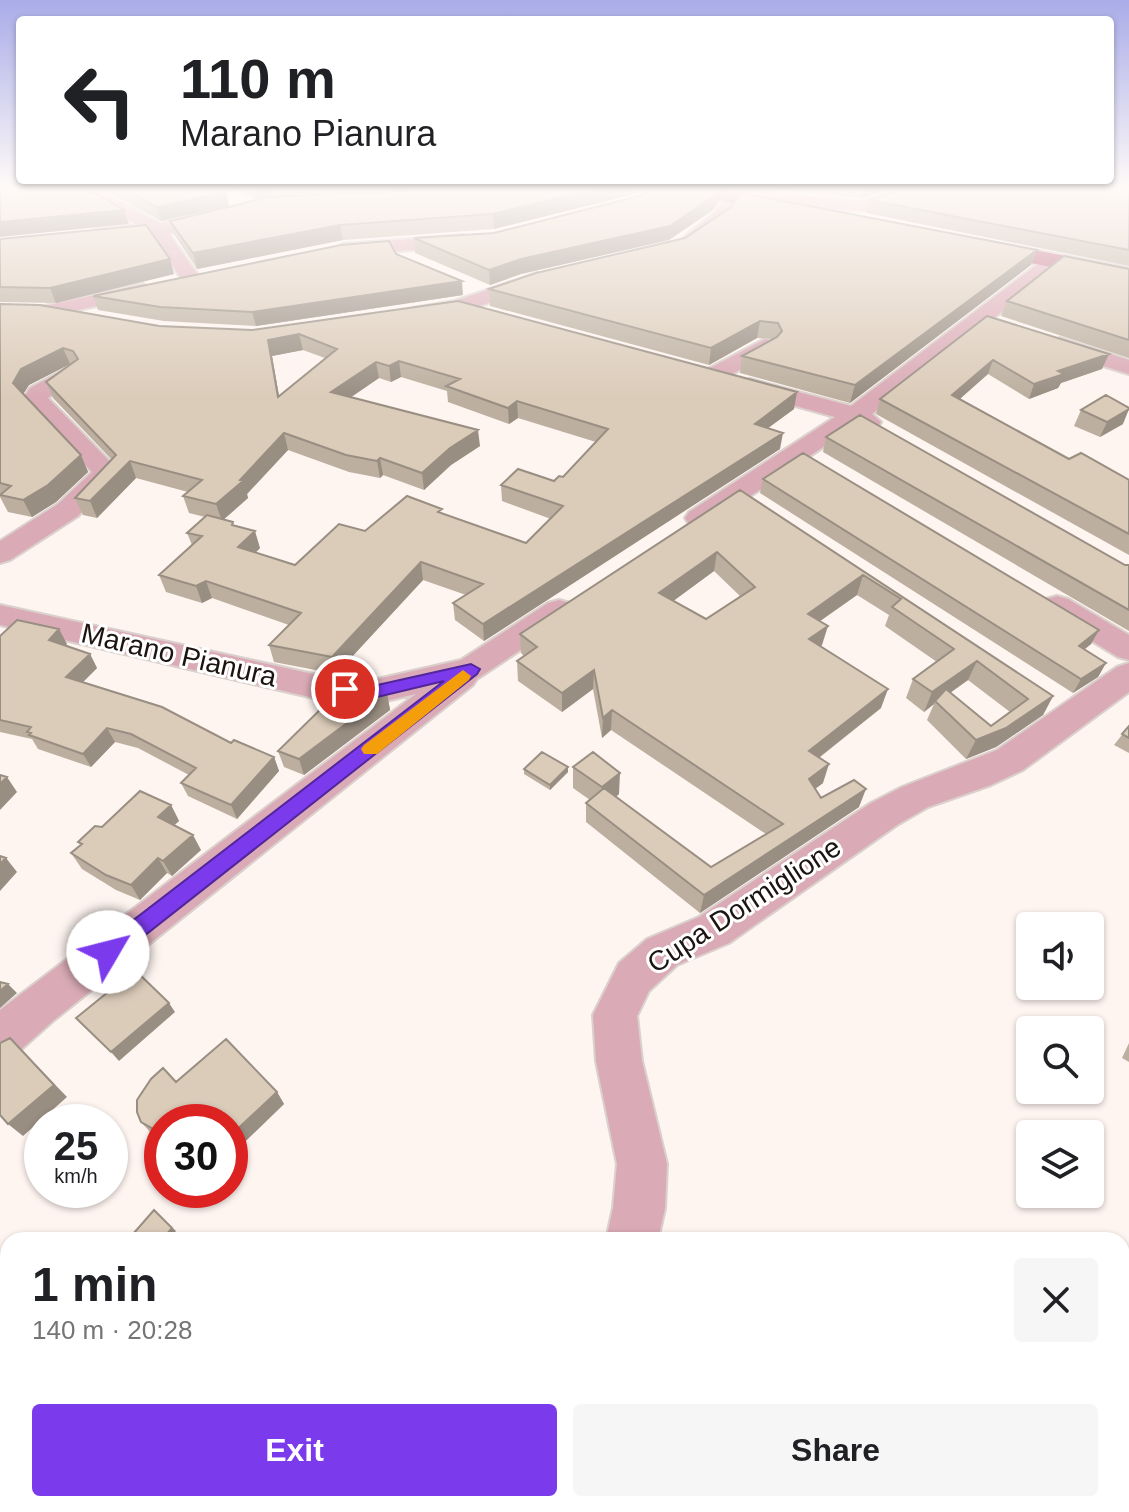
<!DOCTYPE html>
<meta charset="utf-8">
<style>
:root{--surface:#fff;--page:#f6f6f6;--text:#202124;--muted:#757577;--accent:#7c3aed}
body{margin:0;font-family:Arial,sans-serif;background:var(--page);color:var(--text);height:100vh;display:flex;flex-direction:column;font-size:30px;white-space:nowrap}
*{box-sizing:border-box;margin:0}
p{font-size:26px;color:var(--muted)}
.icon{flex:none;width:44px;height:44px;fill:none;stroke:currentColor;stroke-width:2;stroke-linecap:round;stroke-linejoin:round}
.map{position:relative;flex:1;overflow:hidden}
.sheet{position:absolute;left:0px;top:1232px;width:1130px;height:280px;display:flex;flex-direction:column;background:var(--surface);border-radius:24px 24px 0 0;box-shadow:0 2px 6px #0004}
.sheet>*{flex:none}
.banner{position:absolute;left:16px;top:16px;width:1098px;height:168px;border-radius:8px;box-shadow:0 2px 6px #0004;background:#fff;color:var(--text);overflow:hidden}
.fabs{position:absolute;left:1016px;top:912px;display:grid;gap:16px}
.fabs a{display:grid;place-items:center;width:88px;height:88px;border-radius:8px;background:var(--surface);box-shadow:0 2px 6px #0004;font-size:40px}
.speed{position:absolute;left:24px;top:1104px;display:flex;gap:16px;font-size:40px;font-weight:700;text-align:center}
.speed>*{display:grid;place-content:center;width:104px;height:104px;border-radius:50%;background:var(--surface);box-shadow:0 2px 6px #0004;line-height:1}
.speed small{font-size:20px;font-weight:400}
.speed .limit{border:12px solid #d22;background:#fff;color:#111}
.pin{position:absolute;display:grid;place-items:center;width:68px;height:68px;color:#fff;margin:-34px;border:4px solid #fff;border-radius:50%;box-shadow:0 2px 8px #0007}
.me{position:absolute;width:88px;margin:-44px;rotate:53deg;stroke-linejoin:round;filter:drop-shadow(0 0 6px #0008)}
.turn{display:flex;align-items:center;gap:28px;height:168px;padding:0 32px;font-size:36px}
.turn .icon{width:104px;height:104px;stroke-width:2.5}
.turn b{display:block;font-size:56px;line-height:68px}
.round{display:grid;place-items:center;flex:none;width:84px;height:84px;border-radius:8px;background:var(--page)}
.head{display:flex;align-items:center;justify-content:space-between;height:136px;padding:0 32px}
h1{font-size:48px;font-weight:700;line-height:60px}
.primary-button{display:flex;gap:16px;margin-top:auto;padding:16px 32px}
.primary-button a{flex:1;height:92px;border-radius:8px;background:var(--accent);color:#fff;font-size:32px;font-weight:700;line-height:92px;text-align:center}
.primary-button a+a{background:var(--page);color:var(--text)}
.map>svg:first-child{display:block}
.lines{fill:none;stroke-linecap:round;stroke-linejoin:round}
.minor-casing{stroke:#dad0cc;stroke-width:4}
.major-casing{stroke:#dad0cc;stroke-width:4}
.minor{fill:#daabb6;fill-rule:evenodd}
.major{fill:#bc6980;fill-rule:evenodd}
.wall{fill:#bcaf9f;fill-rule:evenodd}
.shaded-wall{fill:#998e82}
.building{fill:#dbcbb9;stroke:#998e82;stroke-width:2;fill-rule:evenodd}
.route{fill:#7c3aed;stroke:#51269a;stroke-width:2}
.slow{fill:#f59e0b}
.labels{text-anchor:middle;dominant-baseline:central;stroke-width:6;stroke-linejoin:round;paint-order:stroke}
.street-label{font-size:28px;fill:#1c1411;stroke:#fff}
</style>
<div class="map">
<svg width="1129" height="1512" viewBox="0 0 1129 1512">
<rect width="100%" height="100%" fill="#fef4f0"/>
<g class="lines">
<g class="minor-casing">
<path id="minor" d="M70 186H92L160 223 220 212 229 217 226 221 169 234 201 279 191 285 184 283 152 235 94 238 92 234 94 230 137 225Z
M575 186H655L646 191 581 195 572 190Z
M908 186H951L948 190 918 194 863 211 741 201C729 217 703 252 680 246L678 242 715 212 724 199 712 194 721 189 862 201Z
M463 235 470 237 472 241 470 245 343 256 333 250 343 244Z
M1054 255 1064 261 1061 265 872 414 881 422 878 427 869 429 856 425 709 524 699 526 689 524 685 518 689 512 835 417 742 391 738 386 742 381 750 379 851 406 1047 257Z
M537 273 544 275 547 279 544 283 466 311 421 319 410 313 413 308 455 301Z
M143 284 153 290 150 294 47 317 36 311 40 307Z
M1060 338 1129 360V374L1052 350 1049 345Z
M765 339 773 341 776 346 773 351 722 380H706L702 375 706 370Z
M69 367 77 369 81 374 48 398 120 472 78 516 10 560 0 563V541L58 504 92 472 23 399 30 388Z
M1057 596 1068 599 1129 635V660L1118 657 1046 613 1041 606 1046 599Z
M559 600 570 603 575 610 570 617 477 679 473 685 53 1021 16 1054 0 1061V1010L416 694 373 704 318 699 0 625V605L318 675 373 680 461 660 548 603Z
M1129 663V692L1023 770 991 785 928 807 897 825 729 943 677 965 649 991 637 1016 642 1061 667 1164 665 1208 658 1240H606L613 1208 617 1164 596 1061 593 1015 619 963 647 939 699 917 871 803 902 787 997 750 1117 667Z
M0 1403 8 1406V1474L0 1471Z
M49 1504H114L111 1512H45Z
M177 1504H240L244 1512H180Z
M504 1504H564L562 1512H500Z"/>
</g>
<g class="major-casing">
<path id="major" d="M669 186H709L803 205 806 210 795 217 679 192Z
M976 239 1129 268V282L968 251 964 246 968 241Z"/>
</g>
<use href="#minor" class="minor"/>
<use href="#major" class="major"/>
</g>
<path class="wall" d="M98 186H215L226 192 229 206 161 221Z
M229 186H478L272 196 256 200Z
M641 186H703L719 189 718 203 713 210 669 240 521 274 490 285 415 253 414 238 494 233 642 195 641 194Z
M741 186H898L862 198Z
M1129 186V266L866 213 869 200Z
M631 195 494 229 343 240 197 269 175 236 170 221Z
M0 239 174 274 56 303 0 302Z
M1037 250 1031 265 850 403 740 373 742 356 773 339 757 338 709 365 490 306 489 289Z
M396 254 463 295 256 326 164 321 98 310 93 296Z
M1129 269V358L1001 316 1007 301Z
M458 301 794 409 768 428 780 449 484 641 455 620 453 603 466 595 423 580 336 674 274 662 269 645 289 625 212 598 202 603 166 592 159 575 192 545 187 533 205 517 189 513 183 496 188 492 136 478 97 518 83 515 75 498 112 460 53 398 46 382 70 364 29 385 23 394 81 455 88 472 56 502 32 517 8 512 0 497V304L159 326 252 330ZM303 350 325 358 279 396 272 356ZM401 377 447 391 448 402 509 424 518 418 596 442 563 477 554 481 501 485 502 501 551 519 526 543 443 514 365 531 295 565 255 553 260 548 234 525 223 520 248 498 247 494 288 450 349 472 380 478 383 475 424 490 451 465 480 446 350 397 379 378 391 382Z
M987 316 1102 369 1061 383 1058 388 1029 399 988 374 960 399 1069 459 1129 480V555L876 414 880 399Z
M1081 410 1123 424 1100 437 1074 426Z
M826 437 1125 565H1129V631L823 452Z
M763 479 1099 630 1091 644 1084 650 1106 663 1098 677 1073 693 760 493Z
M740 490 1053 696 1043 715 996 747 966 759 927 720 934 704 924 712 906 698 913 679 937 662 885 626 889 615 857 595 820 621 822 645 820 647 881 708 819 758 823 783 815 789 821 798 859 807 700 913 586 822V803L590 800 573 788V767L619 794 616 797 711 867 766 834 611 730 602 738 593 689 562 712 518 681 517 661 524 656 521 653 520 634ZM714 571 740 596 706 619 673 601ZM968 680 1010 712 991 726 950 693Z
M0 636 67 644 66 645 90 654 97 668 83 682 231 743 274 757 279 771 237 819 188 796 181 783 189 775 138 748 115 742 91 767 38 749 32 739 0 732Z
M387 693 390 710 304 775 284 767 278 751Z
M1129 726V753L1114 745Z
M568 767V772L550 790 524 774V769Z
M171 805 179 821 174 825 201 850 172 876 167 873 140 900 116 890 82 869 71 853 80 845 78 842 102 827Z
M1129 1043V1062L1122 1058Z
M176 1082 277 1092 284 1104 230 1156V1122H162V1140L152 1134 141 1122Z"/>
<path class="shaded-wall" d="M253 186H270L272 196 256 200Z
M608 186H631V195L494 229 493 214Z
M864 186H898L862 198Z
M719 189 718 203 713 210 669 240 521 274 490 285 489 270Z
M226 192 229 206 161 221 157 207Z
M124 210 129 224 0 237V222Z
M340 225 343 240 197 269 193 253Z
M1037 250 1031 265 850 403 855 385Z
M170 259 174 274 56 303 50 288Z
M462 281 463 295 256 326 252 312Z
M760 321 757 338 709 365 711 348Z
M299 334 303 350 272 356 282 413 268 340Z
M63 348 70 364 29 385 20 399 13 383 21 369Z
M1109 354 1102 369 1061 383 1058 388 1029 399 1034 384 1058 371Z
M993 360 988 374 947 410 952 395Z
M399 361 401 377 391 382 389 366Z
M376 362 379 378 334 409 331 392Z
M797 392 794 409 752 440 755 424Z
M517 401 518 418 509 424 508 408Z
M1129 409 1123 424 1100 437 1107 422Z
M478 430 480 446 451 465 424 490 422 473 450 448Z
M284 433 288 450 247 494 248 498 222 521 216 504Z
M783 433 780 449 484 641 483 624Z
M81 455 88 472 56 502 32 517 23 500Z
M380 458 383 475 380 478 377 461Z
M130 461 136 478 97 518 90 501Z
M255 531 260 548 244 564 238 547Z
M717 552 714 571 657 613 659 593Z
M421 562 423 580 336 674 332 657Z
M863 575 857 595 803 633 808 614Z
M206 581 212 598 202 603 196 586Z
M828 626 822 645 804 659 809 639Z
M59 629 67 644 57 654 49 640Z
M1099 630 1091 644 1071 660 1079 646Z
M90 654 97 668 74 691 66 677Z
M977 661 968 680 937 702 935 701 934 704 924 712 932 692Z
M1106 663 1098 677 1073 693 1081 679Z
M594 670 593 689 562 712V693Z
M888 689 881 708 803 770 809 751Z
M387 693 390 710 304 775 299 759Z
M1053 696 1043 715 996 747 966 759 976 740Z
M612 710 611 730 602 738 603 718Z
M107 728 115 742 91 767 83 754Z
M274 757 279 771 237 819 231 805Z
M829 764 823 783 803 798 809 779Z
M568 767V772L550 790V785Z
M620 773 619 794 601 808 602 787Z
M7 777 17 792 0 810V784Z
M866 789 859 807 700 913 704 895Z
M171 805 179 821 166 833 158 817Z
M193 835 201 850 172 876 163 861Z
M6 858 17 872 0 891V864Z
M158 858 167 873 140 900 131 885Z
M8 984 17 993 0 1008V991Z
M169 1003 175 1012 119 1061 111 1052Z
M10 1038 67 1097 23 1136 8 1124Z
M277 1092 284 1104 230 1156V1136Z
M154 1210 176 1231 168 1240H162Z
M0 1486 8 1499V1504H11L16 1512H0Z"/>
<path class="building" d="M0 186H83L124 210 0 222Z
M118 186H215L226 192 157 207Z
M507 186H608L493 214 340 225 193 253 170 221 269 197Z
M650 186H703L719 189 714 196 670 226 521 259 489 270 414 238 494 233 646 194 651 187Z
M914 186H1129V250L869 200Z
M742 193 1037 250 855 385 742 356 777 337 782 331 778 323 760 321 711 348 489 289 536 273 685 238 731 207Z
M146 225 170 259 50 288 0 287V239Z
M389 241 396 254 462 281 252 312 160 307 93 296 341 245Z
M1064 256 1129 269V340L1007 301Z
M458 301 797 392 755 424 783 433 483 624 453 603 483 584 421 562 332 657 269 645 301 613 206 581 196 586 159 575 202 536 187 533 207 515 233 522 232 525 255 531 238 547 295 565 339 524 365 531 407 496 442 509 438 512 526 543 563 506 501 485 518 469 554 481 559 476 563 477 608 429 517 401 508 408 446 386 460 379 399 361 389 366 376 362 331 392 478 430 450 448 422 473 380 458 377 461 346 455 284 433 240 480 243 481 216 504 183 496 202 480 130 461 90 501 75 498 116 455 46 382 78 359 73 351 63 348 21 369 13 383 81 455 48 485 23 500 0 495 11 486 0 483V304L40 305 159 326 252 330ZM299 334 337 349 278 397 268 340Z
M987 316 1109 354 1058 371 1064 374 1034 384 993 360 952 395 1069 459 1081 453 1129 480V534L880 399Z
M1106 395 1129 408V409L1107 422 1081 410Z
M860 415 1125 565H1129V610L826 437Z
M803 453 1099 630 1079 646 1106 663 1081 679 763 479Z
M740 490 1053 696 1006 728 976 740 935 701 946 689 991 726 1028 699 977 661 932 692 913 679 954 649 892 607 901 599 863 575 808 614 828 626 809 639 888 689 809 751 829 764 809 779 821 798 854 780 866 789 704 895 586 803 604 788 711 867 783 824 612 710 603 718 594 670 562 693 517 661 537 647 520 634ZM717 552 755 587 706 619 659 593Z
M17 620 59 629 49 640 90 654 66 677 162 707 231 743 234 740 274 757 231 805 181 783 196 768 131 734 107 728 83 754 29 735 31 733 27 732 31 727 0 720V636Z
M337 693H387L299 759 278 751Z
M1129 726V738L1122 734Z
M542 752 568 767 550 785 524 769Z
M593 752 620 773 602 787 573 767Z
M0 775 7 777 0 784Z
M140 791 171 805 158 817 193 835 163 861 158 858 131 885 106 875 71 853 82 844 78 842 95 826 102 827Z
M0 856 6 858 0 864Z
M135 970 169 1003 111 1052 76 1018Z
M0 982 8 984 0 991Z
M10 1038 54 1085 8 1124 0 1115V1043Z
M226 1039 277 1092 230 1136V1122H196L192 1118 185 1122H162V1131H157L141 1122 137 1112V1100L151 1079 163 1068 176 1082Z
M154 1210 172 1228 162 1240H139L133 1234Z
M367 1233 375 1240H360Z"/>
<linearGradient id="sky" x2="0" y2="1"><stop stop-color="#a9ace8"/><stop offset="0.47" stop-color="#fffaf8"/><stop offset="1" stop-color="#fffaf8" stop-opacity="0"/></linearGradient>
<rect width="1129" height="398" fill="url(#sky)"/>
<path class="route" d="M471 664 480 669 477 674 116 958 108 961 101 958 97 952 101 945 444 681 373 698 339 693 337 689 339 685 373 686Z"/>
<path class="slow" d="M463 670 471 676 469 680 377 754H364L361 749 364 745Z"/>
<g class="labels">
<g class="street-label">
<text transform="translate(179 655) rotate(13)">Marano Pianura</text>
<text transform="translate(744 905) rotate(-33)">Cupa Dormiglione</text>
</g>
</g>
</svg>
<div class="fabs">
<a><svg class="icon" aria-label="sound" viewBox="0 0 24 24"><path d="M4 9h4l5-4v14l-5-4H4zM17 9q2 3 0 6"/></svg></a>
<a><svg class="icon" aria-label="search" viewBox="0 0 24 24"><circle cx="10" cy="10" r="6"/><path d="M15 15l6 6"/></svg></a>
<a><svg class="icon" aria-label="layers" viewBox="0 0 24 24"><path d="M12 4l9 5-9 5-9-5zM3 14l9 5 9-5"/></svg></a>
</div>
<div class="speed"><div>25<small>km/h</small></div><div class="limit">30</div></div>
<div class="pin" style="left:345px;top:689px;background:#d93025"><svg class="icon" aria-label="arrive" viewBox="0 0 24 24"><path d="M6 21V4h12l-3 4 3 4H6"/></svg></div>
<svg class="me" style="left:108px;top:952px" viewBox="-20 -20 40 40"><circle r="19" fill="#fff"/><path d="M0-13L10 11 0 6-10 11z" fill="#7c3aed"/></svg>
<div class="banner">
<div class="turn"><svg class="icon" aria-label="left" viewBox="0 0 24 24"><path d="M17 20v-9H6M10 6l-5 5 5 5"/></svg><div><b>110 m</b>Marano Pianura</div></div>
</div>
<section class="sheet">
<div class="head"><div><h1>1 min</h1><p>140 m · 20:28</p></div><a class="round"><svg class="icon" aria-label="close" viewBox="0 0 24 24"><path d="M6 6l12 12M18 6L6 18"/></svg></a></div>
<div class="primary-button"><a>Exit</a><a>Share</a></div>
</section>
</div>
